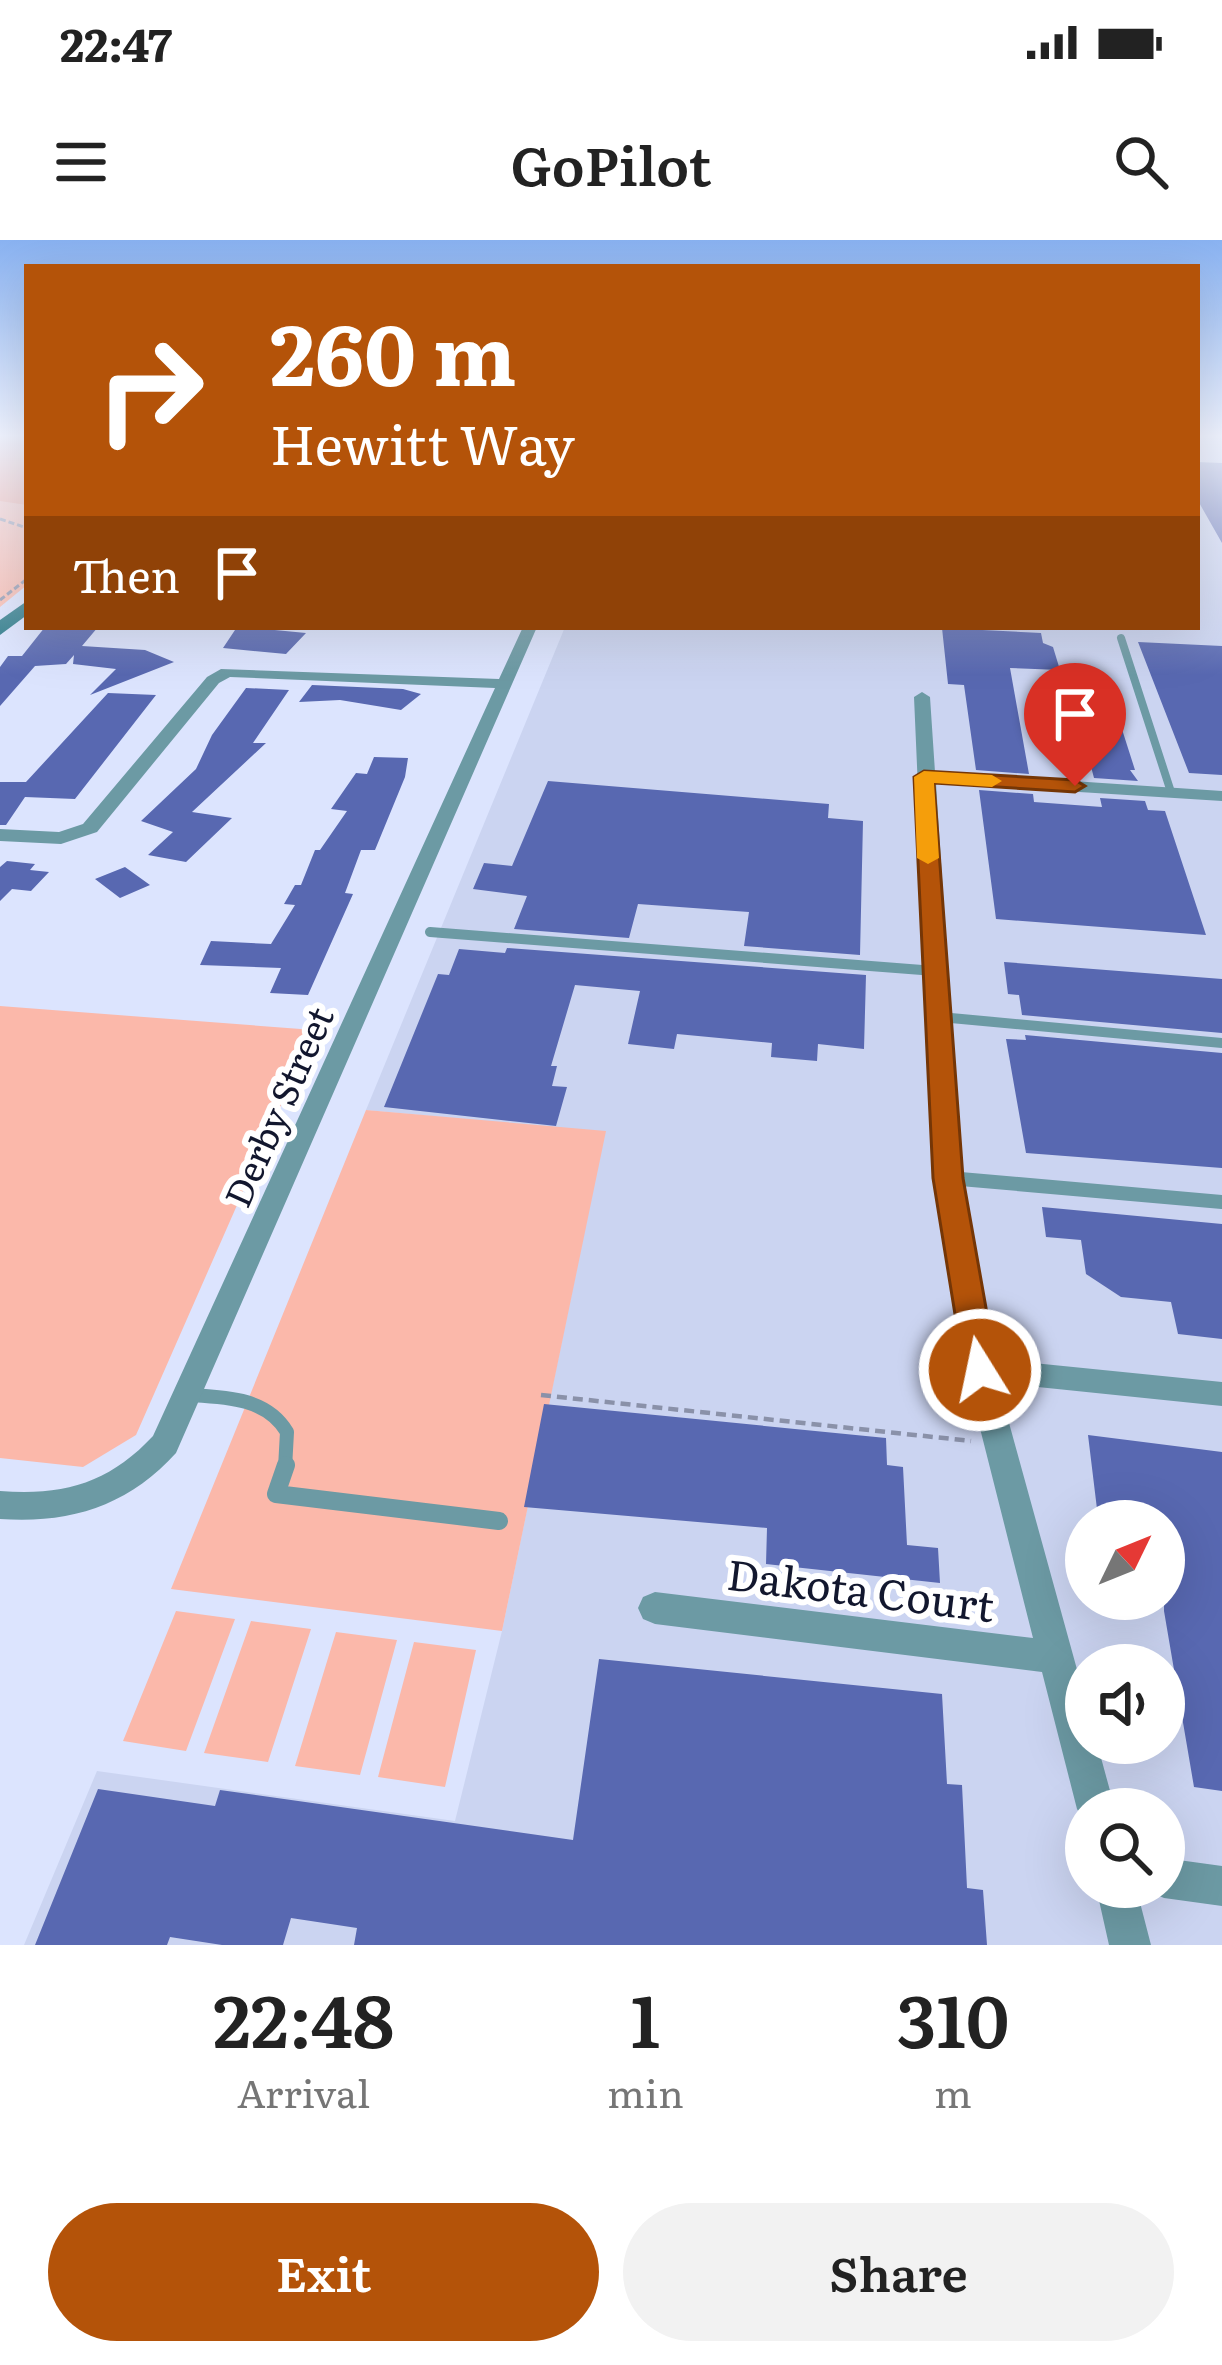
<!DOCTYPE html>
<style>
:root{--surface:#fff;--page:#f2f2f2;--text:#222;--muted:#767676;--accent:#b45309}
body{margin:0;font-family:Literata,serif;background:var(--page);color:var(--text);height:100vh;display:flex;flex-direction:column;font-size:45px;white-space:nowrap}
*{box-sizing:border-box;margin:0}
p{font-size:39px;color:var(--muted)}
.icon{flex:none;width:66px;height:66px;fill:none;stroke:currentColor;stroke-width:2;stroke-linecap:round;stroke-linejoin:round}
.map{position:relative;height:1705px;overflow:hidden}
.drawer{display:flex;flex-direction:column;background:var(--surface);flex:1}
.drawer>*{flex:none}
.banner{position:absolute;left:24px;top:24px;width:1176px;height:366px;border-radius:0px;box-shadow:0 12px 48px #0002;background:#b45309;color:#fff;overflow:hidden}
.needle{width:78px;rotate:47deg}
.buttons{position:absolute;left:1065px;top:1260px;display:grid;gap:24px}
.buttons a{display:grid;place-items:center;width:120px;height:120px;border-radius:50%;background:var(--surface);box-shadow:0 12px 48px #0002;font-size:60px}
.pin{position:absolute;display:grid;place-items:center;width:102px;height:102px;color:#fff;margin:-123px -51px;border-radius:50% 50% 50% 0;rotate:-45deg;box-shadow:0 0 12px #0007}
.pin .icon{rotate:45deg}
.me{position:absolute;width:132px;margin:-66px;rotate:350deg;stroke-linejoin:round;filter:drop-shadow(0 0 9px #0008)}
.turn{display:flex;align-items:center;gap:42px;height:252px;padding:0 48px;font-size:54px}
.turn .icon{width:156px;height:156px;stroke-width:2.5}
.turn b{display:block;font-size:84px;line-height:102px}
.then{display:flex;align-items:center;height:114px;padding:0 48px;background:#0003;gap:24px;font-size:45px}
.eta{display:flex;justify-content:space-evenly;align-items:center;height:204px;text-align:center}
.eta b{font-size:72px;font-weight:600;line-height:84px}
.action{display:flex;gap:24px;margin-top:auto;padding:24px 48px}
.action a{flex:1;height:138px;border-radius:72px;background:var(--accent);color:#fff;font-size:48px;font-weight:600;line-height:138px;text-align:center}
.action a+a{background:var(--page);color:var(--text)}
.status{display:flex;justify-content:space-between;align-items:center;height:84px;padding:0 60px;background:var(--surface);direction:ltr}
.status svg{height:33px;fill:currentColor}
header{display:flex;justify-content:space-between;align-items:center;height:156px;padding:0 48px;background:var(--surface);font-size:54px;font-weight:600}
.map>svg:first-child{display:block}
.built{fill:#cbd4f1;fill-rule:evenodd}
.green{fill:#fbb8aa}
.forest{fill:#f79a86}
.building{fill:#5868b1}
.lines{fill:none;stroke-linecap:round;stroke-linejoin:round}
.path-far1{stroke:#8a91a9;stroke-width:3;stroke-dasharray:6 3;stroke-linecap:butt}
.path{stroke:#8a91a9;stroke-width:4.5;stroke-dasharray:10 6;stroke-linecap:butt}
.lane-far3{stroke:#6c9aa4;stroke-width:8}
.lane-far2{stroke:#6c9aa4;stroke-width:10}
.lane-far1{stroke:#6c9aa4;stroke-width:14}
.lane{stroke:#6c9aa4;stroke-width:18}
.street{fill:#6c9aa4;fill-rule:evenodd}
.secondary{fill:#257685;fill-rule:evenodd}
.route{fill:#b45309;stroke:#753606;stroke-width:3}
.slow{fill:#f59e0b}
.labels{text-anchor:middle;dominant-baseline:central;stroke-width:12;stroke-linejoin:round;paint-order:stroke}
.street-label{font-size:36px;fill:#12172e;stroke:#fff}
.near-street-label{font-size:42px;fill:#12172e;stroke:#fff}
</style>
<div class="status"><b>22:47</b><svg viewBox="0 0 49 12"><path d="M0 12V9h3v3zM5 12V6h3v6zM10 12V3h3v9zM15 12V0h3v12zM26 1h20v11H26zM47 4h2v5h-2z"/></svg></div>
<header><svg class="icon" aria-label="menu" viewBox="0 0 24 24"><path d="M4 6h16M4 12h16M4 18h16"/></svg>GoPilot<svg class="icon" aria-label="search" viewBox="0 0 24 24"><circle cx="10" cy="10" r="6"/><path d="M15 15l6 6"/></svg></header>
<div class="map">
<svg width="1222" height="1705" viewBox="0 0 1222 1705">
<rect width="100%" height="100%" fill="#dce4fe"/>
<path class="built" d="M1197 196H1222V1705H24L97 1531 455 1581 502 1391 605 892 366 870 565 387H1197ZM1086 1281H1164V1359H1086ZM1086 1425H1164V1503H1086ZM1086 1569H1164V1647H1086Z"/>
<path class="green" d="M0 196H27V345L0 367Z
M0 766 314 790 136 1195 83 1227 0 1218Z
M366 870 606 891 502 1391 171 1349Z
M176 1371 235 1379 186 1511 123 1501Z
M251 1381 311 1389 268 1522 204 1513Z
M336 1392 397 1400 360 1535 295 1526Z
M414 1402 476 1410 445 1547 378 1537Z"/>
<path class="forest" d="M27 196V265L0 261V198Z"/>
<path class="building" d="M1197 222 1222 223V303L1197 259Z
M45 387H98L82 406 145 410 174 422 90 455 116 429 73 424 74 415 66 424 35 426 0 466V427L8 416H22Z
M253 388 306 393 286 414 223 408 235 390Z
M942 388 1041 393 1043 403 1053 407 1060 430 1010 428 1029 534 976 530 964 445 948 444Z
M1138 402 1222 406V535L1189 533Z
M1066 431 1104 433 1135 530H1130L1138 541 1094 538Z
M312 445 403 449 421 454 401 470 340 460 299 462Z
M246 448 289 450 253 503H266L192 572 232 578 186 622 148 615 173 592 141 581 196 529 212 495Z
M108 453 156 455 75 559 25 557 6 585H0V542H26Z
M374 517 408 518 405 537 375 610H361L345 653 353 654 308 755 270 753 281 728 200 725 211 701 271 704 295 665 284 664 295 645H301L315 610H320L347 571 331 569 356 533 367 534Z
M548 541 829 564 828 578 863 581 860 715 744 706 749 672 707 669 638 664 629 698 514 689 527 656 473 649 484 623 512 626Z
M979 550 1033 554 1034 562 1102 567 1100 558 1145 561 1148 570 1165 571 1206 695 996 679Z
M7 621 35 624 30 630 49 632 31 651 12 649 0 661V627Z
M125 627 150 645 120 658 95 639Z
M507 708 866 735 864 809 818 804 817 821 771 817 772 803 677 794 674 809 628 804 640 751 575 745 551 826H557L552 846 567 847 556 886 384 867 438 734 449 735 459 709 505 713Z
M1004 722 1222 739V793L1022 775 1019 755 1008 754Z
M1025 795 1222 813V928L1026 913 1006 799 1026 800Z
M1042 967 1222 984V1099L1178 1094 1171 1062 1121 1057 1086 1034 1081 1000 1046 997Z
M544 1164 886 1198 887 1225 903 1227 907 1305 938 1308 940 1343 766 1324 767 1288 524 1267Z
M1088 1195 1222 1212V1551L1194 1547 1164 1371V1281H1134L1133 1274 1097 1269Z
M599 1419 942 1454 947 1544 962 1545 967 1648 983 1650 987 1705H354L357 1688 291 1678 283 1705H222L170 1697 167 1705H35L98 1549 215 1566 220 1550 573 1600Z"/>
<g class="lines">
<path class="path-far1" d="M0 279 27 288
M0 360 27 339"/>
<path class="path" d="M541 1155 971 1201"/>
<path class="lane-far3" d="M1121 398 1171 552
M1043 440 1075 546"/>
<path class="lane-far2" d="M430 692 935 731
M940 777 1222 803"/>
<path class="lane-far1" d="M949 938 1222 962
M190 1155C226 1157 267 1158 287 1192L285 1228"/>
<path class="lane" d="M286 1225 276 1254 499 1281"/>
<path class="street" d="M523 387H537L176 1213C128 1266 70 1284 0 1279V1251C64 1256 109 1243 153 1196L495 448 230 437 219 443 97 592 61 604 0 601V589L59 592 83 584 207 437 221 429 499 439Z
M922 452 930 457 935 532 1222 551V561L936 543 961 938 993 1119 1222 1142V1166L998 1143 1086 1462V1503H1097L1115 1569H1086V1584L1077 1569 1042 1432 655 1384 643 1379 638 1368 643 1357 655 1352 1033 1398 965 1129 935 938 914 457Z
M1164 1618 1222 1626V1666L1164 1658 1150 1652 1148 1647H1164Z
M1096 1647H1136L1151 1705H1109Z"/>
<path class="secondary" d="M27 361V375L0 395V380Z"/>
</g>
<linearGradient id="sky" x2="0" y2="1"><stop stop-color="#89b2f1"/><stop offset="0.45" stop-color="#eff3ff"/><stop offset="1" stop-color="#eff3ff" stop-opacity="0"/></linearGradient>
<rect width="1222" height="435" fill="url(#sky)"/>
<path class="route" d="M924 531 1075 540 1085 546 1075 552 934 543 963 938 997 1130 992 1139 980 1143 969 1139 964 1130 933 938 914 537Z"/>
<path class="slow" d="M924 531 992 535 1002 541 992 547 934 543 939 618 928 624 917 618 914 537Z"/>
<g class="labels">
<g class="street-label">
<text transform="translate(277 866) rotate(-66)">Derby Street</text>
</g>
<g class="near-street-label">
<text transform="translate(861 1348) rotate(7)">Dakota Court</text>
</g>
</g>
</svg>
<div class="buttons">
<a><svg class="needle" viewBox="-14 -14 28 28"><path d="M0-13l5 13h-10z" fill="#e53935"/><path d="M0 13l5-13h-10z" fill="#767676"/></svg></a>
<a><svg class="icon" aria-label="sound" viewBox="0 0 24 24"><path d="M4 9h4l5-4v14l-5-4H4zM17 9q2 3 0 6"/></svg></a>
<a><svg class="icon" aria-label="search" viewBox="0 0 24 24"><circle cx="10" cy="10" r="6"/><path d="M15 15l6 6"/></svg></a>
</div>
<div class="pin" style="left:1075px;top:546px;background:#d93025"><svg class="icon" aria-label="arrive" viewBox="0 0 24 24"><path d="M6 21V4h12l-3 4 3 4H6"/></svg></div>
<svg class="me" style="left:980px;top:1130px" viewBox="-20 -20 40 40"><circle r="17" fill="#b45309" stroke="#fff" stroke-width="3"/><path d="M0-11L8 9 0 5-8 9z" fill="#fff"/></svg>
<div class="banner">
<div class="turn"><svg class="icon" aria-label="right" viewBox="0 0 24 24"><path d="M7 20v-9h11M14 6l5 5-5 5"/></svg><div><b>260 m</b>Hewitt Way</div></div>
<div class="then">Then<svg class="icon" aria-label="arrive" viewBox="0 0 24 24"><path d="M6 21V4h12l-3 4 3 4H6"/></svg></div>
</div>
</div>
<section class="drawer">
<div class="eta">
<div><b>22:48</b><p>Arrival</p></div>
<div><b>1</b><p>min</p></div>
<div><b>310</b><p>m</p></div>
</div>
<div class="action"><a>Exit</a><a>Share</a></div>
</section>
